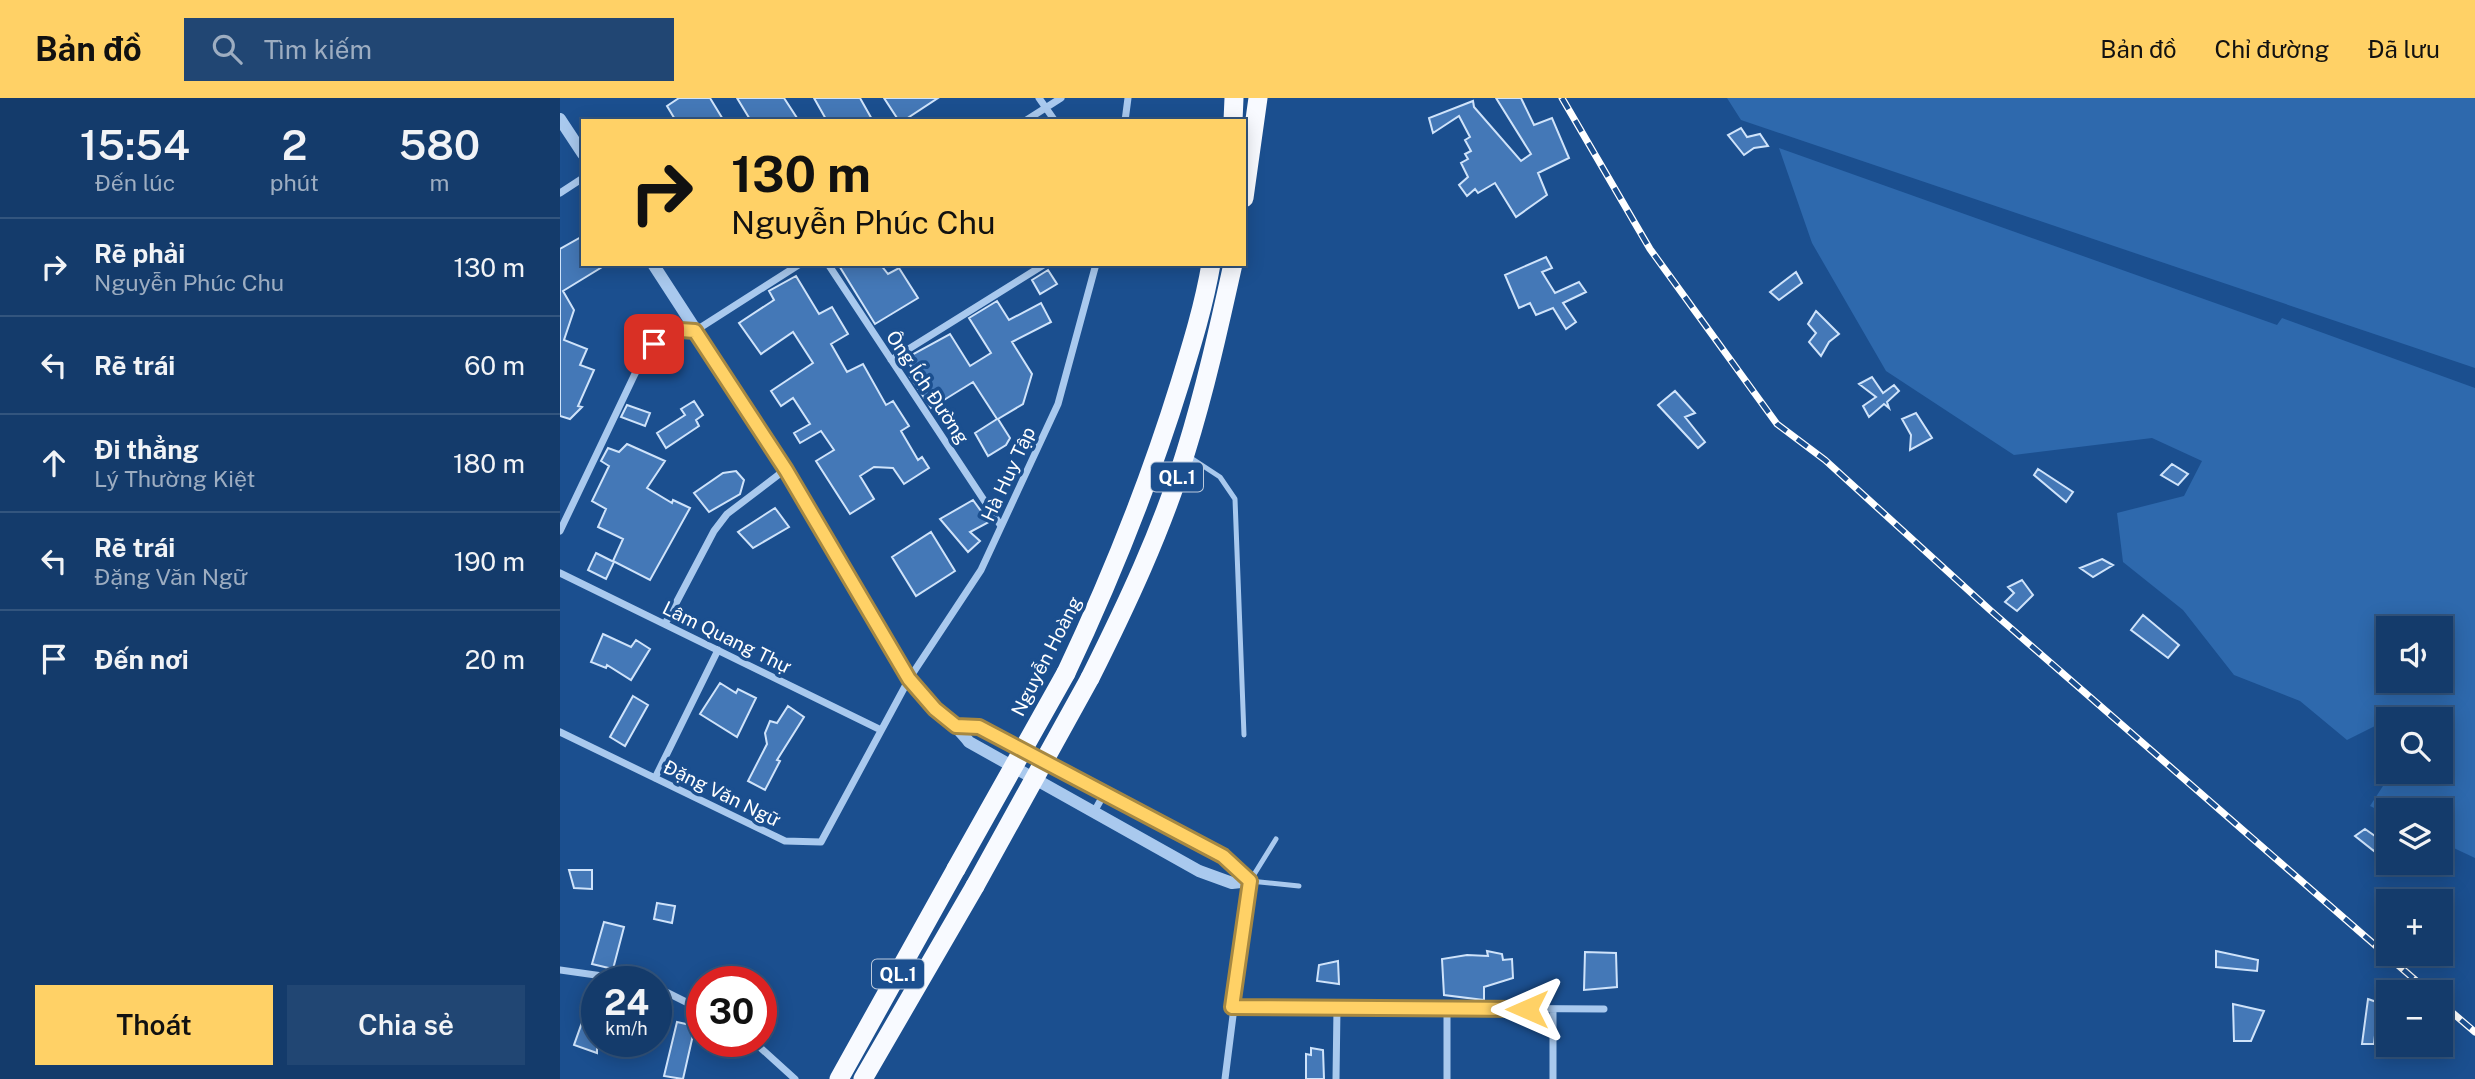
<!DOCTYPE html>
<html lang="vi">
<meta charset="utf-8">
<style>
:root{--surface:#143b6b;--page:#214673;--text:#f1f3f6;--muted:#9dadc1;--line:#33557e;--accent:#ffd166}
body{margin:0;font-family:"Public Sans",sans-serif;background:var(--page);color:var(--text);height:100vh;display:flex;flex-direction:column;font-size:26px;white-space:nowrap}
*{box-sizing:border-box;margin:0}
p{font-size:23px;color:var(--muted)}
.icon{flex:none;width:38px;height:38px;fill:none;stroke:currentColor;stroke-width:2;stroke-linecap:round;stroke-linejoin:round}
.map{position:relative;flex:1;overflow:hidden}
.drawer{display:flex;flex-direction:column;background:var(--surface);width:560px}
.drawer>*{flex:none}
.hud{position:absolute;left:21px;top:21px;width:665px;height:147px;border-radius:0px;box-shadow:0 4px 18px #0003,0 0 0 2px var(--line);background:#ffd166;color:#111;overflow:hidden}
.fabs{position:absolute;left:1816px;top:518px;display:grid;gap:14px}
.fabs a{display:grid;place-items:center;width:77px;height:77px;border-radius:0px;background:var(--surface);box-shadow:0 4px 18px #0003,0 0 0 2px var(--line);font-size:35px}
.speed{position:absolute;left:21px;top:868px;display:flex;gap:14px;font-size:35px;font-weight:700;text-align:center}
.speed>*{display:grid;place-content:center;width:91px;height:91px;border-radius:50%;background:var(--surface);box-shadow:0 4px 18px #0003,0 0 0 2px var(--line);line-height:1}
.speed small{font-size:18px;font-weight:400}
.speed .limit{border:10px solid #d22;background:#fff;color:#111}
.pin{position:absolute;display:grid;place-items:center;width:60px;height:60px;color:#fff;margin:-30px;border-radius:14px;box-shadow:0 4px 10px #0006}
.me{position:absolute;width:77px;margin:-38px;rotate:270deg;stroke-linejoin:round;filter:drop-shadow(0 0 5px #0008)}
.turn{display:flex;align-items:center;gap:24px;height:147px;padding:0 35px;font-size:32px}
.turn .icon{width:91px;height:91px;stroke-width:2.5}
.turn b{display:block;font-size:49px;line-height:60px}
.eta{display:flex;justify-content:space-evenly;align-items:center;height:119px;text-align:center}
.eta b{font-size:42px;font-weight:600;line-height:49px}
.button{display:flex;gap:14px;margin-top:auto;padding:14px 35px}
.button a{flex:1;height:80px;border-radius:0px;background:var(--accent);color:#111;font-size:28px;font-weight:600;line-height:80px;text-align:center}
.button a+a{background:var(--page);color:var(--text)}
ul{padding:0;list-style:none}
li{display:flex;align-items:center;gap:21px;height:98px;padding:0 35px;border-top:2px solid var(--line)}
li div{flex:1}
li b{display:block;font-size:26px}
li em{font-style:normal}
header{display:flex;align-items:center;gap:42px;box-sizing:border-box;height:98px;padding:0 35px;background:var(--accent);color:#111}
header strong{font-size:33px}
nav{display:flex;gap:38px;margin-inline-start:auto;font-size:24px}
.search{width:490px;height:63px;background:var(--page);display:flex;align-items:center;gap:18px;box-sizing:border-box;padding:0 24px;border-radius:0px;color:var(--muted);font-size:26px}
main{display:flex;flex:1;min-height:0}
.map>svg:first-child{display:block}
.green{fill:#2e69ad;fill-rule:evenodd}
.building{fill:#4478b7;stroke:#cfe3fa;stroke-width:2}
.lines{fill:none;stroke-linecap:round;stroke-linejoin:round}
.service{stroke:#a9c9ee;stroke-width:5}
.minor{stroke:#a9c9ee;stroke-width:7}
.tertiary{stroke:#a9c9ee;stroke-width:12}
.trunk{stroke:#f8faff;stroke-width:19}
.rail-casing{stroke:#fff;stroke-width:7}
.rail{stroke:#1b4f8f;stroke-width:4.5;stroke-dasharray:13;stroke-linecap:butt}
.trunk-bridge{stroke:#f8faff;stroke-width:19}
.route-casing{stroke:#a68842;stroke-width:18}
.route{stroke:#ffd166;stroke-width:12}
.labels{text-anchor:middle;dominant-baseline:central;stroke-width:7;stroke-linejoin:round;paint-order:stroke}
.shield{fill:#1b4f8f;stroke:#bbcadd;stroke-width:2}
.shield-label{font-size:18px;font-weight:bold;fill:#fff}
.street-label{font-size:19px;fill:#fff;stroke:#1b4f8f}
</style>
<header>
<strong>Bản đồ</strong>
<div class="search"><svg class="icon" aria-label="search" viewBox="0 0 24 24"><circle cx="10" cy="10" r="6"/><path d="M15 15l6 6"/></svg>Tìm kiếm</div>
<nav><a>Bản đồ</a><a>Chỉ đường</a><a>Đã lưu</a></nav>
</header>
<main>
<section class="drawer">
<div class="eta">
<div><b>15:54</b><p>Đến lúc</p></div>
<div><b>2</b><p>phút</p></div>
<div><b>580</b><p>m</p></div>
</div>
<ul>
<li><svg class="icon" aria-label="right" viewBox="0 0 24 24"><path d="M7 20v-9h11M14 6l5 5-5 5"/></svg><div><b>Rẽ phải</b><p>Nguyễn Phúc Chu</p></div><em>130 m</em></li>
<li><svg class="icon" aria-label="left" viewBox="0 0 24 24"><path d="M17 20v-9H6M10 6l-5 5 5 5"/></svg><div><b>Rẽ trái</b></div><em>60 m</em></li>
<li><svg class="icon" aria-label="ahead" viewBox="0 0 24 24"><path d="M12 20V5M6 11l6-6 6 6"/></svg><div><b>Đi thẳng</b><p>Lý Thường Kiệt</p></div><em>180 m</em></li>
<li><svg class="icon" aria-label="left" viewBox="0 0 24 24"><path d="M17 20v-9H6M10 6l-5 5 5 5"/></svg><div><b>Rẽ trái</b><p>Đặng Văn Ngữ</p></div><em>190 m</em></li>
<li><svg class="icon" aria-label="arrive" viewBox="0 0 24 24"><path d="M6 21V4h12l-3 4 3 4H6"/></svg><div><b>Đến nơi</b></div><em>20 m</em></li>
</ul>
<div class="button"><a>Thoát</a><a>Chia sẻ</a></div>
</section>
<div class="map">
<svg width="1915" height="981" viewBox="0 0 1915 981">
<rect width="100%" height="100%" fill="#1b4f8f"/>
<path class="green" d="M1167 0H1915V270L1181 22Z
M1219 50 1717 227 1722 220 1915 290V760L1881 744V712H1829V717L1810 708 1832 674H1881V621H1837L1835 618 1787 642 1740 603 1674 577 1623 512 1563 464 1557 415 1624 398 1642 363 1592 340 1454 357 1326 273 1252 145ZM1829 530H1881V583H1829Z"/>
<path class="building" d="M119 0H150L164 23H116L107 8Z
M177 0H224L239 23H191Z
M254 0H300L313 23H267Z
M324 0H378L343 23H339Z
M936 0H961L974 27 992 20 1009 60 978 75 987 97 956 119 935 85 918 95 915 91 907 98 899 87 908 79 901 65 908 61 905 56 911 53 905 42 910 39 899 18 873 35 869 20 913 3 914 9 961 63 971 56Z
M1181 30 1187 39 1200 36 1208 48 1194 50 1184 57 1168 37Z
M23 138V166H47L3 193 14 212 4 242 27 251 20 267 34 272 18 308 22 309 10 321 0 318V151Z
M986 159 992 170 982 174 995 195 1019 184 1026 194 1003 205 1016 224 1006 231 993 210 976 217 970 205 959 210 945 177Z
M278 166H320L328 176 339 170 358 200 315 226Z
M488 172 497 186 480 196 472 182Z
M1236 174 1242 185 1219 202 1210 194Z
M236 178 259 216 272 209 288 236 271 246 287 274 303 266 326 307 333 303 349 328 341 333 358 362 362 359 369 370 344 386 333 370 314 369 300 378 314 401 290 416 256 363 274 352 261 333 240 345 234 335 250 326 233 300 221 308 211 293 253 265 233 234 201 256 179 225 214 202 209 193Z
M437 203 449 222 481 205 491 224 452 244 472 276 463 306 438 321 450 340 446 347 428 358 415 335 437 321 413 284 371 310 349 277 354 273 346 260 390 236 410 268 431 255 409 220Z
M1256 213 1279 236 1269 244 1261 258 1249 244 1256 235 1248 226Z
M1312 279 1323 295 1334 287 1339 293 1327 304 1329 310 1324 306 1309 319 1303 308 1316 299 1299 286Z
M1115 293 1135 315 1125 319 1145 344 1138 350 1098 307Z
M134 303 143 317 136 322 139 328 106 350 97 335 125 317 121 311Z
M67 307 90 315 85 328 61 319Z
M1356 315 1372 340 1350 352 1351 337 1342 321Z
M67 346 105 363 87 390 112 405 113 402 130 410 90 482 53 463 63 441 38 429 46 411 32 403 49 368 41 363 48 350 59 354Z
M1612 366 1628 376 1618 387 1601 377Z
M1478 371 1513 394 1506 404 1474 377Z
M176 373 184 382 180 396 149 414 134 395 163 375Z
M413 402 429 424 410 434 420 443 408 454 380 421Z
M215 410 229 429 193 450 178 434Z
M371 434 395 473 356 498 332 459Z
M36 455 54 464 46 481 28 472Z
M1542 461 1553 467 1533 479 1520 470Z
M1462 482 1473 497 1457 513 1445 504 1454 495 1448 489Z
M1583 517 1619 547 1608 560 1571 532Z
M43 536 71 549 76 542 90 551 71 582 47 567 46 570 31 564Z
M160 585 176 595 178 591 196 600 177 639 140 616Z
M73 598 88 607 65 648 50 639Z
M228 608 244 619 217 662 220 663 205 692 188 683 207 646 205 635 210 623 217 625Z
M1805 731 1822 743 1814 753 1795 738Z
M9 772H32V791L14 790Z
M97 805 115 808 112 825 94 821Z
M44 824 64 829 53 871 32 866Z
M927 853 942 856 943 862 952 861 953 880 924 889V902L884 897 882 861 907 857 928 858Z
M1656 853 1698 862 1697 873 1656 869Z
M1025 854 1056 855 1057 889 1024 892Z
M778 863 779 886 757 883 759 867Z
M1808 901 1828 908 1826 922 1817 920 1814 946H1802Z
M1673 906 1704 913 1691 943H1674Z
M25 916 37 920V955L14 947Z
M117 924 135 928 123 981 104 978Z
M751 950 763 952 764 981H746V956L751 957Z"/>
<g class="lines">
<path class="service" d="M628 358 660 379 675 401 684 637
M716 741 690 783 739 788"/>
<path class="minor" d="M479 0 495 23
M465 23 501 0
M565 23 568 0
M0 95 23 80
M268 166 441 428
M331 262 485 166
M0 433 82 261 106 231 135 233 240 166
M0 475 321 632
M105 526 154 433 167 416 226 371
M0 634 225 743 261 744 349 581 421 472 498 306 536 166
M95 680 158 552
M534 714 544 696
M0 872 85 884
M96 889 142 912
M672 909 1044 911
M193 943 235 981
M665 981 690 783
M776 981 777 910
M887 981V911
M993 981V912"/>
<path class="tertiary" d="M0 21 23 56
M93 166 226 371 349 581C367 604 391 621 409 644L639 773 672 785 690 783
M396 628 419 629 662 758 690 783"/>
<path class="trunk" d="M673 23 674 0
M684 100 698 0
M506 575C551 480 589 385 620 285 632 246 644 207 651 166
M530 580C566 508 602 432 626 353 645 292 659 229 673 166
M279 981 396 771
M303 981 415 788"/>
<g class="rail-casing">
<path id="rail" d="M1002 0 1090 151 1217 326 1265 362 1430 512 1869 894
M1881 905 1915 934"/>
</g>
<use href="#rail" class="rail"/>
<path class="trunk-bridge" d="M396 771 506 575
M415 788 530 580"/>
</g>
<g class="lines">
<g class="route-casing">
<path id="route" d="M94 246 106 231 135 233 226 372 349 581 375 611 396 628 419 629 663 758 690 783 672 909 967 911"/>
</g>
<use href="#route" class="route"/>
</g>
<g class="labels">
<g class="shield">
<rect x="591" y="364.5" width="52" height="29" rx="5"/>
<rect x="312" y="861.5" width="52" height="29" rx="5"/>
</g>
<g class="shield-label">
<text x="617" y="379">QL.1</text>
<text x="338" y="876">QL.1</text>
</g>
<g class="street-label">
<text transform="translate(368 289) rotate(56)">Ông Ích Đường</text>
<text transform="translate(448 376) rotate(-65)">Hà Huy Tập</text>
<text transform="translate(167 539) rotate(26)">Lâm Quang Thự</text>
<text transform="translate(486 558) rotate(-63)">Nguyễn Hoàng</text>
<text transform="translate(162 695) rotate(26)">Đặng Văn Ngữ</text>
</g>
</g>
</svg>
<div class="fabs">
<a><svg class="icon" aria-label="sound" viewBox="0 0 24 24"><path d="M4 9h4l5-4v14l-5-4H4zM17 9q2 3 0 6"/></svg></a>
<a><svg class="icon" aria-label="search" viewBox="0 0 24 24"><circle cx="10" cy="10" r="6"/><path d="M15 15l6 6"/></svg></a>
<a><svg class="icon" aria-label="layers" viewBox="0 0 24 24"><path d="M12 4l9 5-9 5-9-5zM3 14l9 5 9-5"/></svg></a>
<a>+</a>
<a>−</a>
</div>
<div class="speed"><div>24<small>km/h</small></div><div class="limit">30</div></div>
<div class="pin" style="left:94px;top:246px;background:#d93025"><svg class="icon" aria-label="arrive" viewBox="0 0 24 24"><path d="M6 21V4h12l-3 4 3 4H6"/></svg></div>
<svg class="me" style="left:967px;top:911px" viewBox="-20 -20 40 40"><path d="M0-17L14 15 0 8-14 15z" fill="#ffd166" stroke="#fff" stroke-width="4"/></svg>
<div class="hud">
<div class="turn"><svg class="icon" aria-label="right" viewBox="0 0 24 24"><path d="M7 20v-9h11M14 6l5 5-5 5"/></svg><div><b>130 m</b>Nguyễn Phúc Chu</div></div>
</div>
</div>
</main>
